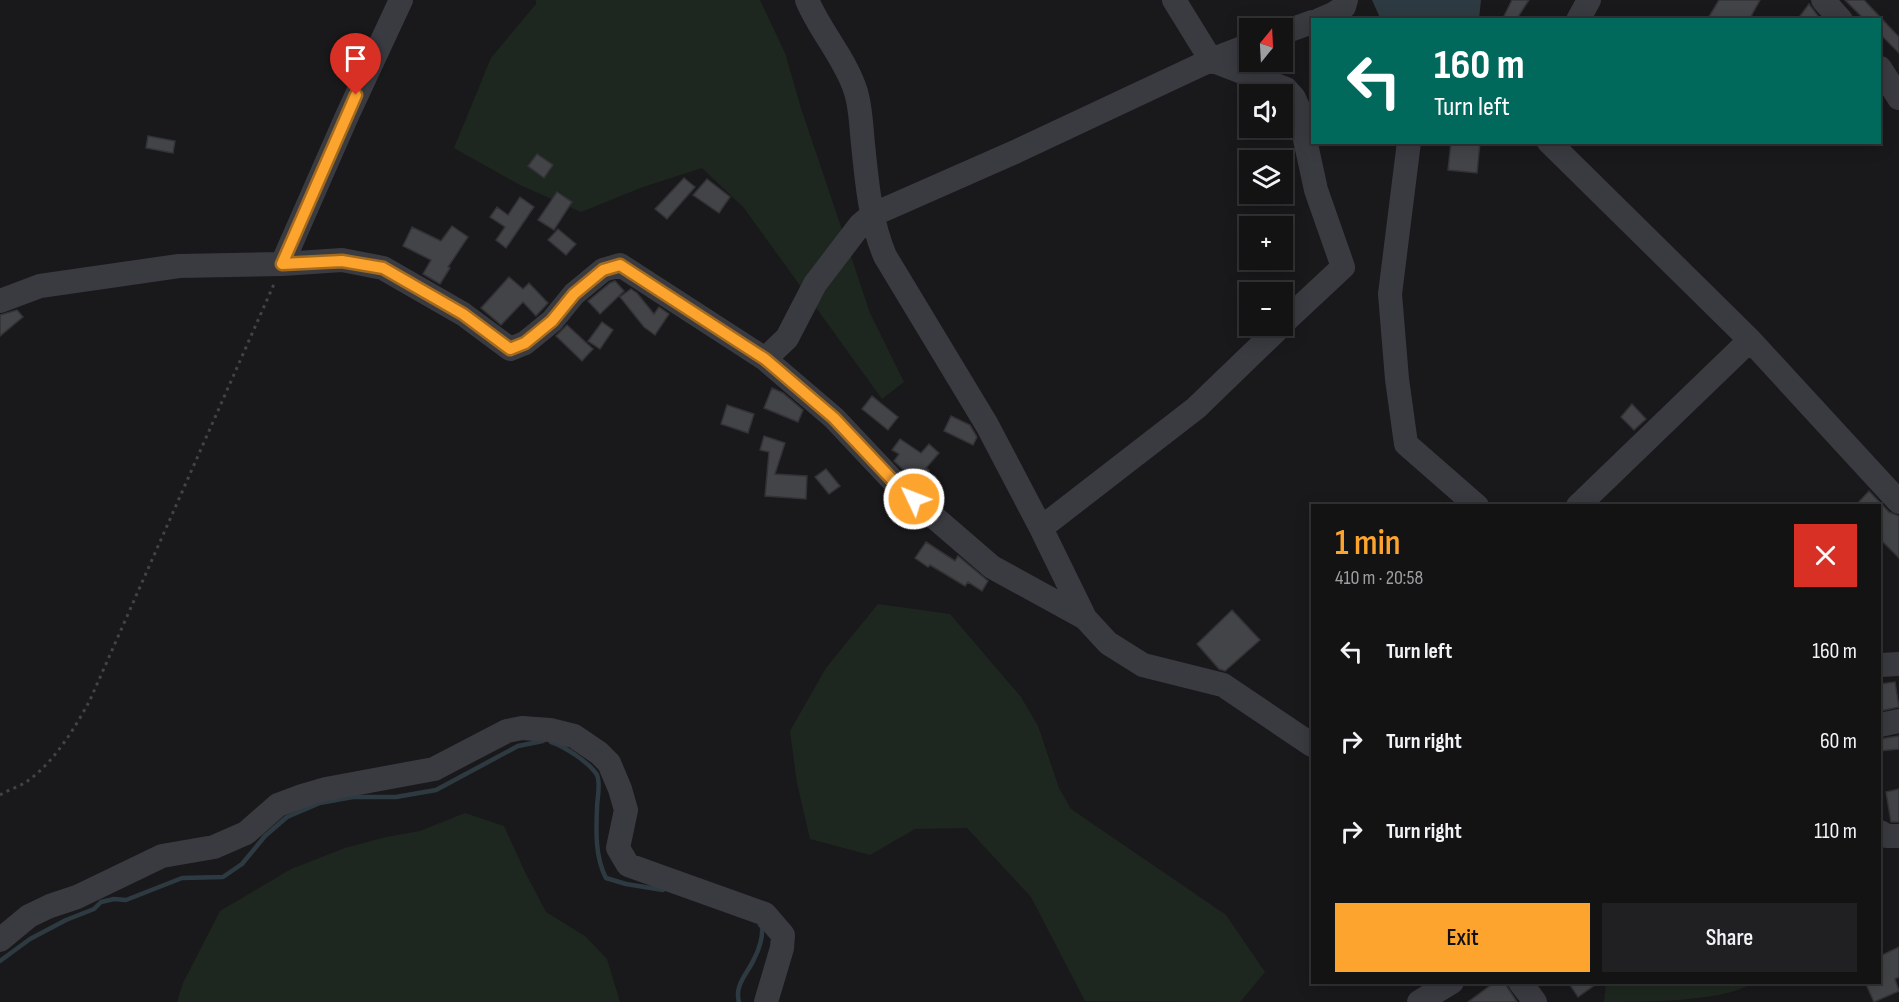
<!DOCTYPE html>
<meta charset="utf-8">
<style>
:root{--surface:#131314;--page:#202022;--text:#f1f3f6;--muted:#9d9ea0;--line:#323234;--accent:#fda42f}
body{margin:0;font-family:"Sofia Sans Condensed",sans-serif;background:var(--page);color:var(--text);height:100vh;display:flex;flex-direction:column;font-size:22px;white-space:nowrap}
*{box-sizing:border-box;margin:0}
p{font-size:20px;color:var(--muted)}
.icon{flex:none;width:33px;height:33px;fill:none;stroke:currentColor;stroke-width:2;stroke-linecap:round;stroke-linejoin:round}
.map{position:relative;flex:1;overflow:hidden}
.details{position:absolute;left:1311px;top:504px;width:570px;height:480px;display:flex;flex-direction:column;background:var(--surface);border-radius:0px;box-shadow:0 3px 15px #0003,0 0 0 2px var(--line)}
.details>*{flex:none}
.guide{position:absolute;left:1311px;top:18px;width:570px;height:126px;border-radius:0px;box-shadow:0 3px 15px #0003,0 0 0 2px var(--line);background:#00695c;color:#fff;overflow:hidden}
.needle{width:39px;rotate:18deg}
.buttons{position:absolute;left:1239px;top:18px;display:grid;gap:12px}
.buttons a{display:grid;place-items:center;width:54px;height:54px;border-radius:0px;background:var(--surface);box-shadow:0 3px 15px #0003,0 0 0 2px var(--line);font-size:30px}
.pin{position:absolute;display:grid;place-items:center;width:51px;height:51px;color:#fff;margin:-62px -26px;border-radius:50% 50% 50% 0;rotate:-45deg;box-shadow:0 0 6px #0007}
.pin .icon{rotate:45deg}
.me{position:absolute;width:66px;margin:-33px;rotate:313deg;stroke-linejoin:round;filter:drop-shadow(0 0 4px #0008)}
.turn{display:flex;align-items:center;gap:21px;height:126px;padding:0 24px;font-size:27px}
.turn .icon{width:78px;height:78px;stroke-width:2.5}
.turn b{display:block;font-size:42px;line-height:51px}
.round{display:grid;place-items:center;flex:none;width:63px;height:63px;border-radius:0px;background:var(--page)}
.overview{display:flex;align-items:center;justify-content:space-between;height:102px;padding:0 24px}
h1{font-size:36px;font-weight:600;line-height:45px;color:var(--accent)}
.cta{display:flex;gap:12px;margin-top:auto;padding:12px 24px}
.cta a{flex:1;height:69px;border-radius:0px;background:var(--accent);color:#111;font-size:24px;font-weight:600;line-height:69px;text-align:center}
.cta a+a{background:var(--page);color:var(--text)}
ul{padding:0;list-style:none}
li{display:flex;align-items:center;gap:18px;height:90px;padding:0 24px}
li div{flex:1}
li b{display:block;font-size:22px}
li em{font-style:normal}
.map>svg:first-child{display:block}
.green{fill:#1e271f}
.water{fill:#2e3a41}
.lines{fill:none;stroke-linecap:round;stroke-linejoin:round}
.stream{stroke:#2e3a41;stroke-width:4.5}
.building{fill:#434448;stroke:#333337;stroke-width:1.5}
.path{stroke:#404348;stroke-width:3;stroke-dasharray:3 4.5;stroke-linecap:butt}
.minor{stroke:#3a3b41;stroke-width:24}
.route-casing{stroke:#a46b1f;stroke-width:15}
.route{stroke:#fda42f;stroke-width:10}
</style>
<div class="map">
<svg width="1899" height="1002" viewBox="0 0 1899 1002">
<rect width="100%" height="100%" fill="#19191b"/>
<path class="green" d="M536 0H760L785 53 801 108 870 313 904 382 882 399 744 208 702 168 643 187 581 212 520 185 454 148 491 58 536 4Z
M878 604 950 614 1021 697 1038 726 1059 788 1071 809 1226 915 1265 972 1240 1002 1085 1001 1031 897 967 828 915 829 870 855 810 839 797 783 790 731 826 668Z
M465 813 504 826 525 872 546 912 585 936 607 959 620 1002H177L183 983 220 911 291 869 345 848 386 837 420 831Z
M1606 983V982L1752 983C1726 1002 1640 1002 1604 1002Z"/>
<path class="water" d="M1372 0H1481L1479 19 1381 20Z"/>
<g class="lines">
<path class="stream" d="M551 742C564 746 590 763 597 775 601 784 597 799 597 808 596 831 595 857 606 878L626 884 663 890
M0 961 30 939 66 920 94 909 101 902 114 899 126 900 182 878 223 877 242 864 265 836 287 817 320 803 353 797H396L436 790 518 746 543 741
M739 1002C734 985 748 973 754 959 759 950 763 937 762 927L760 925"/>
</g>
<path class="building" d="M1512 0H1529L1516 20H1502Z
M1719 0H1760L1749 20H1707Z
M1845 0H1864L1899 37V53L1880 34V20H1865Z
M1809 4 1821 20H1797Z
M148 136 175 141 173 153 146 148Z
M1451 142H1480L1477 173 1448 170Z
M537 154 553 165 544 178 528 166Z
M684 178 695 187 667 219 655 209Z
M707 179 730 197 719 213 693 195Z
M557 192 572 202 554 230 538 220Z
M520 197 534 207 506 248 496 240 505 227 490 217 497 207 508 215Z
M452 226 468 237 448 267 450 268 440 284 423 274 431 260 403 246 412 227 441 241Z
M558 229 576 244 566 255 548 240Z
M509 277 523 289 529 283 548 303 536 316 523 302 501 325 481 308Z
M615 281 624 291 600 314 588 301 610 283Z
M631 289 637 293 654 314 659 307 669 314 655 335 644 327 620 297Z
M17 310 23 317 0 336V315Z
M602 322 613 330 600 349 588 341Z
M567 325 593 349 582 361 556 336Z
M772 388 783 393 803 410 798 422 764 408Z
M872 396 898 417 888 430 862 409Z
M1632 404 1646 419 1634 430 1621 417Z
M727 405 754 414 748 433 721 424Z
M951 416 970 425 977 437 973 445 944 431Z
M764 436 785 443 775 474 807 476 806 499 765 496 769 452 760 450Z
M900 439 921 453 929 444 939 453 926 468 929 470 926 475 932 479 924 490 894 461 899 454 892 450Z
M826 469 840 486 829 494 815 477Z
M1869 491 1889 512 1899 516V558L1880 539V506H1855Z
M926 542 955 561 958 556 988 581 982 591 968 582 965 586 930 565 928 567 915 558Z
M1232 610 1260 640 1225 671 1219 669 1197 644Z
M1895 682 1899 707 1880 711V684Z
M1899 736V749L1880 751V739Z
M1899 789V822H1891L1886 792Z
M1899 947V977L1895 979 1899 991 1874 1002 1865 982H1880V956Z
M1495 982H1504L1517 1002H1468Z
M1568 982H1599L1578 997Z"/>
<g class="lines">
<path class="path" d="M0 795C8 790 18 787 26 782 53 764 75 728 90 700L274 284"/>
<path class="minor" d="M807 0C820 31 844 57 855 89 861 106 861 126 863 144 867 183 870 220 885 256L987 425 1041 528 1085 618 1108 643 1143 665 1223 685 1312 745
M1174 0 1211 60 1286 89 1294 98 1298 107 1316 190 1343 267 1282 324
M1823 0 1841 20
M1319 20 1333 14 1344 7 1346 0
M1578 20 1589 0
M1282 33 1312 22
M1880 68 1899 98
M1409 142 1390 294 1397 379 1406 444 1477 506
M1549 142 1750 340 1899 502
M282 264 347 116 401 0
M0 301 40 286 179 266 282 264 342 260 383 268 463 314 510 349 525 343 552 321 574 294 603 270 620 265 765 359 834 418 898 486 992 567 1085 618
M765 359 787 338 815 284 860 225 872 215 1015 152 1211 60 1250 45
M1578 506 1750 340
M1041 528 1196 408 1281 326
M1880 665 1899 664
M1880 725 1899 721
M1880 832 1887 836H1899
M0 940 29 916 50 906 77 897 162 856 214 847 246 833 278 805 302 796 326 789 434 769 507 731 522 728 550 730 574 736 599 753 609 763 620 789 626 810 618 848 628 865 765 914 783 935 782 948 766 1002
M1520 982 1535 1002
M1419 1002 1452 982"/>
</g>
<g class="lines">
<g class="route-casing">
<path id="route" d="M356 95 282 264 342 261 383 268 463 314 510 349 525 343 552 321 574 294 603 270 620 265 765 359 834 418 898 486 914 499"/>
</g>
<use href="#route" class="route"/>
</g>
</svg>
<div class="buttons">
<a><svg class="needle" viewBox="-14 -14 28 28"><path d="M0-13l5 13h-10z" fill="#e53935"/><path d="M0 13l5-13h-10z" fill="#9d9ea0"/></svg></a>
<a><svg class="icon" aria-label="sound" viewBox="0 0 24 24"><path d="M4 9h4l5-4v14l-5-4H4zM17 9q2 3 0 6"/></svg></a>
<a><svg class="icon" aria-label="layers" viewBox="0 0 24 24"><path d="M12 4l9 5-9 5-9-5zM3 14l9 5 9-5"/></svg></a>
<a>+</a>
<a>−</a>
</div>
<div class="pin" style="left:356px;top:95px;background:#d93025"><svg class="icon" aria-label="arrive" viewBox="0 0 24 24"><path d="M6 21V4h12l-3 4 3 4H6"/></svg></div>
<svg class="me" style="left:914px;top:499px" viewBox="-20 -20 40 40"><circle r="17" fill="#fda42f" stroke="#fff" stroke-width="3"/><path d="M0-11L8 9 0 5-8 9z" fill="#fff"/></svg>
<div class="guide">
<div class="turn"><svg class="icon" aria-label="left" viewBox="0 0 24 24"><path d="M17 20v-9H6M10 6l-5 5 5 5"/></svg><div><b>160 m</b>Turn left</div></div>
</div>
<section class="details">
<div class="overview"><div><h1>1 min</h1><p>410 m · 20:58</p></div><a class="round" style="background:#d93025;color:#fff"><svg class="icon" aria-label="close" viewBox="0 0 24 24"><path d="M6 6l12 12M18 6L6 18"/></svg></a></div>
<ul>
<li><svg class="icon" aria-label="left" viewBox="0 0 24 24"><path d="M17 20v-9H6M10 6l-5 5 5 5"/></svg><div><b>Turn left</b></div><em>160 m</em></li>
<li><svg class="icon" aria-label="right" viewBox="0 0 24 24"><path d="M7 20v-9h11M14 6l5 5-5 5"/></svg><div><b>Turn right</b></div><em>60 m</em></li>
<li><svg class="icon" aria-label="right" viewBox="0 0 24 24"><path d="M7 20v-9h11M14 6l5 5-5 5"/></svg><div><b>Turn right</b></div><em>110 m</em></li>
</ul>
<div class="cta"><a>Exit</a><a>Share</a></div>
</section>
</div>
